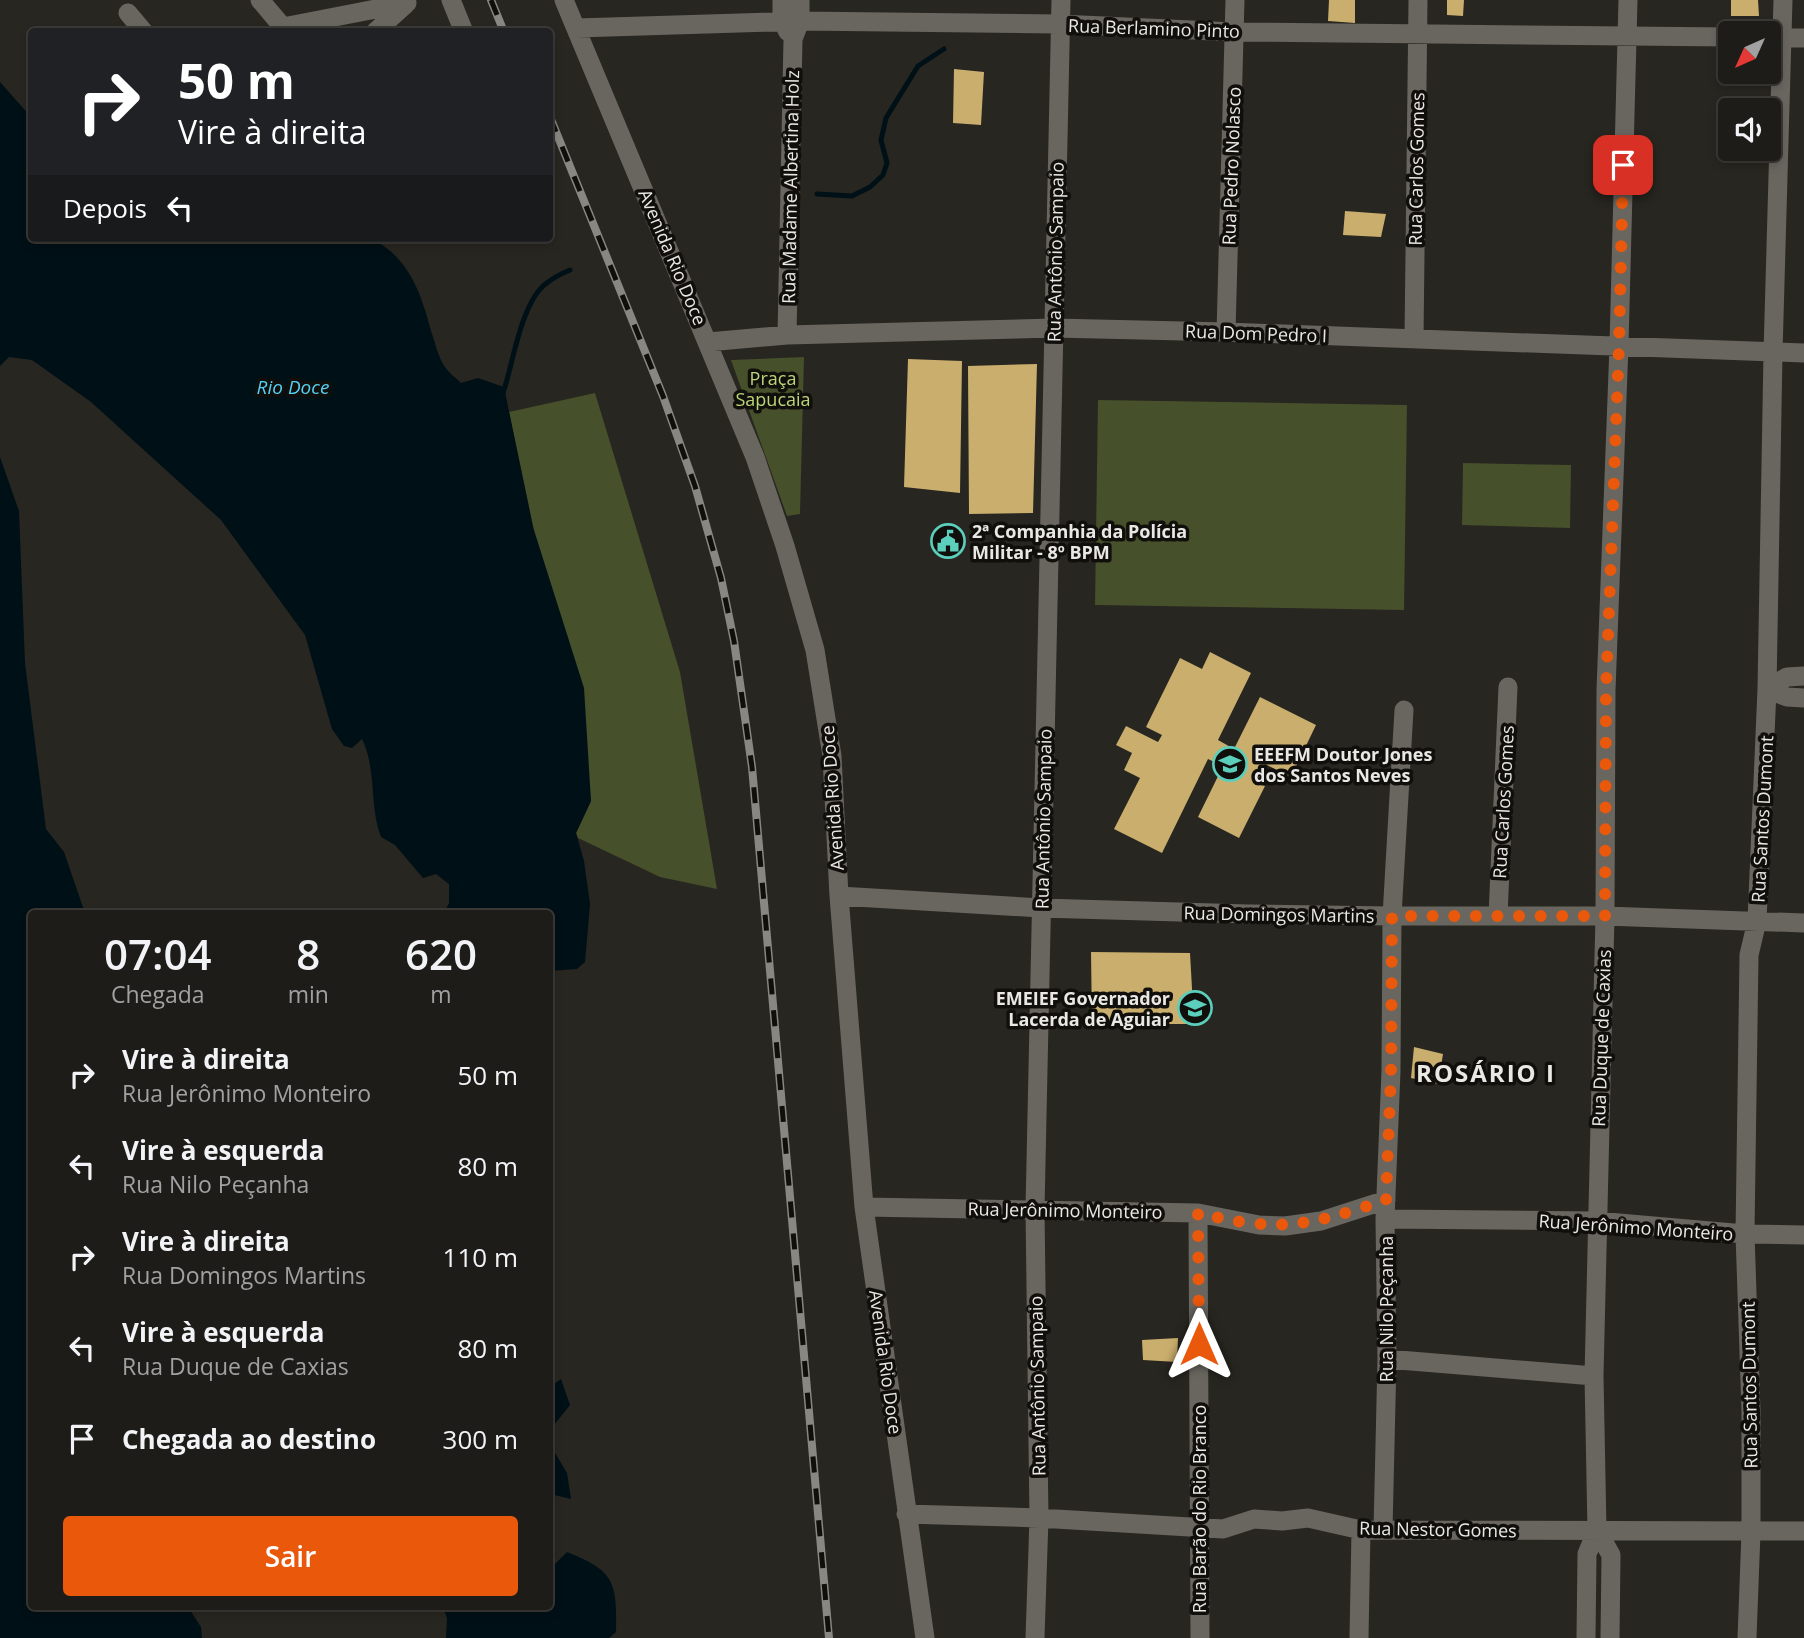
<!DOCTYPE html>
<html lang="pt">
<meta charset="utf-8">
<style>
:root{--surface:#1e1c18;--page:#2b2925;--text:#f1f3f6;--muted:#a1a1a2;--line:#3c3a37;--accent:#ea580c}
body{margin:0;font-family:"Open Sans",sans-serif;background:var(--page);color:var(--text);height:100vh;display:flex;flex-direction:column;font-size:26px;white-space:nowrap}
*{box-sizing:border-box;margin:0}
p{font-size:23px;color:var(--muted)}
.icon{flex:none;width:38px;height:38px;fill:none;stroke:currentColor;stroke-width:2;stroke-linecap:round;stroke-linejoin:round}
.map{position:relative;flex:1;overflow:hidden}
.details{position:absolute;left:28px;top:910px;width:525px;height:700px;display:flex;flex-direction:column;background:var(--surface);border-radius:7px;box-shadow:0 4px 10px #0003,0 0 0 2px var(--line)}
.details>*{flex:none}
.top-card{position:absolute;left:28px;top:28px;width:525px;height:214px;border-radius:7px;box-shadow:0 4px 10px #0003,0 0 0 2px var(--line);background:#202124;color:#fff;overflow:hidden}
.needle{width:46px;rotate:225deg}
.fabs{position:absolute;left:1718px;top:21px;display:grid;gap:14px}
.fabs a{display:grid;place-items:center;width:63px;height:63px;border-radius:7px;background:var(--surface);box-shadow:0 4px 10px #0003,0 0 0 2px var(--line);font-size:35px}
.pin{position:absolute;display:grid;place-items:center;width:60px;height:60px;color:#fff;margin:-30px;border-radius:14px;box-shadow:0 4px 10px #0006}
.me{position:absolute;width:77px;margin:-38px;rotate:0deg;stroke-linejoin:round;filter:drop-shadow(0 0 5px #0008)}
.turn{display:flex;align-items:center;gap:24px;height:147px;padding:0 35px;font-size:32px}
.turn .icon{width:91px;height:91px;stroke-width:2.5}
.turn b{display:block;font-size:49px;line-height:60px}
.then{display:flex;align-items:center;height:66px;padding:0 35px;background:#0003;gap:14px;font-size:26px}
.eta{display:flex;justify-content:space-evenly;align-items:center;height:119px;text-align:center}
.eta b{font-size:42px;font-weight:600;line-height:49px}
.action{display:flex;gap:14px;margin-top:auto;padding:14px 35px}
.action a{flex:1;height:80px;border-radius:7px;background:var(--accent);color:#fff;font-size:28px;font-weight:600;line-height:80px;text-align:center}
ul{padding:0;list-style:none}
li{display:flex;align-items:center;gap:21px;height:91px;padding:0 35px}
li div{flex:1}
li b{display:block;font-size:26px}
li em{font-style:normal}
.map>svg:first-child{display:block}
.green{fill:#46502b}
.water{fill:#001017}
.lines{fill:none;stroke-linecap:round;stroke-linejoin:round}
.stream{stroke:#001017;stroke-width:5}
.building{fill:#caae6d}
.minor{stroke:#696660;stroke-width:19}
.rail-casing{stroke:#898782;stroke-width:8}
.rail{stroke:#100f0c;stroke-width:5;stroke-dasharray:16;stroke-linecap:butt}
.route{stroke:#ea580c;stroke-width:12;stroke-dasharray:0 21.6}
.labels{text-anchor:middle;dominant-baseline:central;stroke-width:7;stroke-linejoin:round;paint-order:stroke}
.street-label{font-size:18px;fill:#eae8e4;stroke:#100f0c}
.park-label{font-size:18px;fill:#bbd579;stroke:#100f0c}
.poi-label{font-size:18px;font-weight:bold;fill:#eae8e4;stroke:#100f0c;text-anchor:start}
.water-label{font-size:19px;font-style:italic;fill:#53d2f5;stroke:#100f0c}
.district-label{font-size:24px;font-weight:bold;letter-spacing:2px;fill:#eae8e4;stroke:#100f0c}
</style>
<div class="map">
<svg width="1804" height="1638" viewBox="0 0 1804 1638">
<rect width="100%" height="100%" fill="#282620"/>
<path class="green" d="M804 357 800 514 787 516 731 360Z
M595 393 680 672 717 889 660 877 578 838 576 833 591 801 509 412Z
M1098 400 1407 405 1404 610 1095 605Z
M1463 463 1571 465 1570 528 1462 525Z"/>
<path class="water" d="M0 82 31 117 32 238H207L217 243 240 238H370C408 256 421 292 431 331 435 342 438 357 445 367 449 373 456 378 461 383L478 378 504 387 533 527 584 688 591 801 576 833 584 861 590 904 585 962 577 969 550 971V914L444 913 449 903V884L436 874 423 878 395 845 381 837C369 806 377 770 362 739L352 748 344 746 332 729 305 635 221 520 91 402 32 360 9 357 0 366Z
M0 457 19 511 25 663 46 829 64 852 85 913 32 914V1606L188 1607 201 1627 202 1638H0Z
M561 1379 570 1405 554 1425V1451L567 1473 571 1499 550 1494V1387Z
M567 1552C615 1571 617 1582 616 1632L609 1638H446L447 1618 443 1607 550 1606V1569Z"/>
<g class="lines">
<path class="stream" d="M817 194 852 196 870 187 883 175 887 163 881 140 886 118 918 66 944 49
M503 393C513 364 520 308 543 286 551 279 560 274 570 270"/>
</g>
<path class="building" d="M1329 0H1355V23L1328 21Z
M1447 0H1464L1463 16 1447 15Z
M1731 0H1758L1759 16H1731Z
M954 69 984 72 981 125 953 123Z
M1345 211 1386 214 1381 237 1343 235Z
M908 359 962 361 960 493 904 487Z
M1037 364 1033 513 969 514 968 366Z
M1210 652 1251 673 1218 740 1234 749 1260 697 1316 725 1291 777 1265 764 1257 782 1265 786 1239 838 1198 817 1223 766 1208 759 1162 853 1114 829 1140 778 1124 770 1132 753 1116 745 1126 726 1158 742 1162 735 1146 727 1180 658 1202 669Z
M1091 952 1190 953 1194 1024H1092Z
M1414 1047 1443 1054 1438 1084 1411 1078Z
M1178 1338 1177 1362 1143 1360 1142 1340Z"/>
<g class="lines">
<path class="minor" d="M260 0 287 32
M451 0 464 32
M564 0 755 457 785 546 815 650 832 756 839 896 864 1207 925 1638
M782 0V21L788 32
M128 13 144 32
M283 27 407 3
M577 28 800 21 1060 24 1235 32 1731 37
M375 32 406 4
M1770 38H1804
M1226 332 1235 0
M787 335 793 39 800 21V0
M1414 338 1418 0
M708 342 787 335 1054 328 1226 332 1804 353
M1767 689 1787 677 1804 676
M1767 689 1787 697 1804 698
M839 896 1041 908 1248 914 1392 916H1605L1804 923
M1498 916 1508 687
M864 1207 1198 1213 1259 1225 1285 1226 1321 1221 1386 1200
M1198 1213 1200 1638
M1385 1219 1596 1221 1745 1234 1804 1235
M1387 1359 1594 1376
M906 1514 1039 1518 1223 1529 1254 1519 1282 1521 1308 1518 1361 1530 1804 1531
M1383 1530 1387 1359 1385 1219 1391 1071 1392 916 1404 710
M1597 1530 1611 1555 1610 1638
M1035 1638 1039 1518 1035 1209 1061 0
M1359 1638 1361 1530
M1586 1638 1587 1554 1597 1530 1594 1376 1605 916 1606 690 1619 345 1628 0
M1747 1638 1751 1532V1411L1745 1234 1749 955 1757 921 1767 689 1773 353 1783 0"/>
<g class="rail-casing">
<path id="rail" d="M491 0 504 32
M550 117 663 396 695 486 721 578 734 641 752 767 829 1638"/>
</g>
<use href="#rail" class="rail"/>
</g>
<g class="lines">
<path class="route" d="M1199 1344 1198 1213C1279 1233 1309 1226 1386 1200L1391 1072 1392 916H1605L1606 690 1619 345 1623 165"/>
</g>
<defs>
<g id="civic-ring" transform="scale(1.75)"><circle r="9.5" fill="#100f0c" stroke="#5bcebc" stroke-width="1.5"/><path d="M-.6-6.5H3V-4.5H.6V-3L4-1V1h2V6H-6V1h2V-1L-.6-3ZM-1.2 2.5V6h2.4V2.5Z" fill="#5bcebc"/></g>
<g id="school-ring" transform="scale(1.75)"><circle r="9.5" fill="#100f0c" stroke="#5bcebc" stroke-width="1.5"/><path d="M0-5L7-2L0 1L-7-2ZM-4 1L0 2.5L4 1V4Q0 6-4 4Z" fill="#5bcebc"/></g>
</defs>
<g fill-rule="evenodd">
<use href="#civic-ring" x="948" y="541"/>
<use href="#school-ring" x="1230" y="764"/>
<use href="#school-ring" x="1195" y="1008"/>
</g>
<g class="labels">
<g class="street-label">
<text transform="translate(1154 28) rotate(2)">Rua Berlamino Pinto</text>
<text transform="translate(1231 166) rotate(-88)">Rua Pedro Nolasco</text>
<text transform="translate(1416 169) rotate(-89)">Rua Carlos Gomes</text>
<text transform="translate(790 187) rotate(-89)">Rua Madame Albertina Holz</text>
<text transform="translate(1055 252) rotate(-89)">Rua Antônio Sampaio</text>
<text transform="translate(673 257) rotate(67)">Avenida Rio Doce</text>
<text transform="translate(1256 333) rotate(2)">Rua Dom Pedro I</text>
<text transform="translate(832 798) rotate(-94)">Avenida Rio Doce</text>
<text transform="translate(1503 802) rotate(-87)">Rua Carlos Gomes</text>
<text transform="translate(1043 819) rotate(-89)">Rua Antônio Sampaio</text>
<text transform="translate(1762 819) rotate(-87)">Rua Santos Dumont</text>
<text transform="translate(1279 914) rotate(1)">Rua Domingos Martins</text>
<text transform="translate(1601 1038) rotate(-88)">Rua Duque de Caxias</text>
<text transform="translate(1065 1210) rotate(1)">Rua Jerônimo Monteiro</text>
<text transform="translate(1636 1227) rotate(4)">Rua Jerônimo Monteiro</text>
<text transform="translate(1386 1309) rotate(-90)">Rua Nilo Peçanha</text>
<text transform="translate(886 1362) rotate(82)">Avenida Rio Doce</text>
<text transform="translate(1749 1385) rotate(-91)">Rua Santos Dumont</text>
<text transform="translate(1037 1386) rotate(-91)">Rua Antônio Sampaio</text>
<text transform="translate(1199 1509) rotate(-90)">Rua Barão do Rio Branco</text>
<text transform="translate(1438 1529) rotate(1)">Rua Nestor Gomes</text>
</g>
<g class="park-label">
<text x="773" y="378">Praça<tspan x="773" dy="21">Sapucaia</tspan></text>
</g>
<g class="poi-label">
<text x="972" y="531">2ª Companhia da Polícia<tspan x="972" dy="21">Militar - 8º BPM</tspan></text>
<text x="1254" y="754">EEEFM Doutor Jones<tspan x="1254" dy="21">dos Santos Neves</tspan></text>
<text x="1170" y="998" text-anchor="end">EMEIEF Governador<tspan x="1170" dy="21">Lacerda de Aguiar</tspan></text>
</g>
<g class="water-label">
<text x="293" y="387">Rio Doce</text>
</g>
<g class="district-label">
<text x="1486" y="1072">ROSÁRIO I</text>
</g>
</g>
</svg>
<div class="fabs">
<a><svg class="needle" viewBox="-14 -14 28 28"><path d="M0-13l5 13h-10z" fill="#e53935"/><path d="M0 13l5-13h-10z" fill="#a1a1a2"/></svg></a>
<a><svg class="icon" aria-label="sound" viewBox="0 0 24 24"><path d="M4 9h4l5-4v14l-5-4H4zM17 9q2 3 0 6"/></svg></a>
</div>
<div class="pin" style="left:1623px;top:165px;background:#d93025"><svg class="icon" aria-label="arrive" viewBox="0 0 24 24"><path d="M6 21V4h12l-3 4 3 4H6"/></svg></div>
<svg class="me" style="left:1199px;top:1344px" viewBox="-20 -20 40 40"><path d="M0-17L14 15 0 8-14 15z" fill="#ea580c" stroke="#fff" stroke-width="4"/></svg>
<div class="top-card">
<div class="turn"><svg class="icon" aria-label="right" viewBox="0 0 24 24"><path d="M7 20v-9h11M14 6l5 5-5 5"/></svg><div><b>50 m</b>Vire à direita</div></div>
<div class="then">Depois<svg class="icon" aria-label="left" viewBox="0 0 24 24"><path d="M17 20v-9H6M10 6l-5 5 5 5"/></svg></div>
</div>
<section class="details">
<div class="eta">
<div><b>07:04</b><p>Chegada</p></div>
<div><b>8</b><p>min</p></div>
<div><b>620</b><p>m</p></div>
</div>
<ul>
<li><svg class="icon" aria-label="right" viewBox="0 0 24 24"><path d="M7 20v-9h11M14 6l5 5-5 5"/></svg><div><b>Vire à direita</b><p>Rua Jerônimo Monteiro</p></div><em>50 m</em></li>
<li><svg class="icon" aria-label="left" viewBox="0 0 24 24"><path d="M17 20v-9H6M10 6l-5 5 5 5"/></svg><div><b>Vire à esquerda</b><p>Rua Nilo Peçanha</p></div><em>80 m</em></li>
<li><svg class="icon" aria-label="right" viewBox="0 0 24 24"><path d="M7 20v-9h11M14 6l5 5-5 5"/></svg><div><b>Vire à direita</b><p>Rua Domingos Martins</p></div><em>110 m</em></li>
<li><svg class="icon" aria-label="left" viewBox="0 0 24 24"><path d="M17 20v-9H6M10 6l-5 5 5 5"/></svg><div><b>Vire à esquerda</b><p>Rua Duque de Caxias</p></div><em>80 m</em></li>
<li><svg class="icon" aria-label="arrive" viewBox="0 0 24 24"><path d="M6 21V4h12l-3 4 3 4H6"/></svg><div><b>Chegada ao destino</b></div><em>300 m</em></li>
</ul>
<div class="action"><a>Sair</a></div>
</section>
</div>
